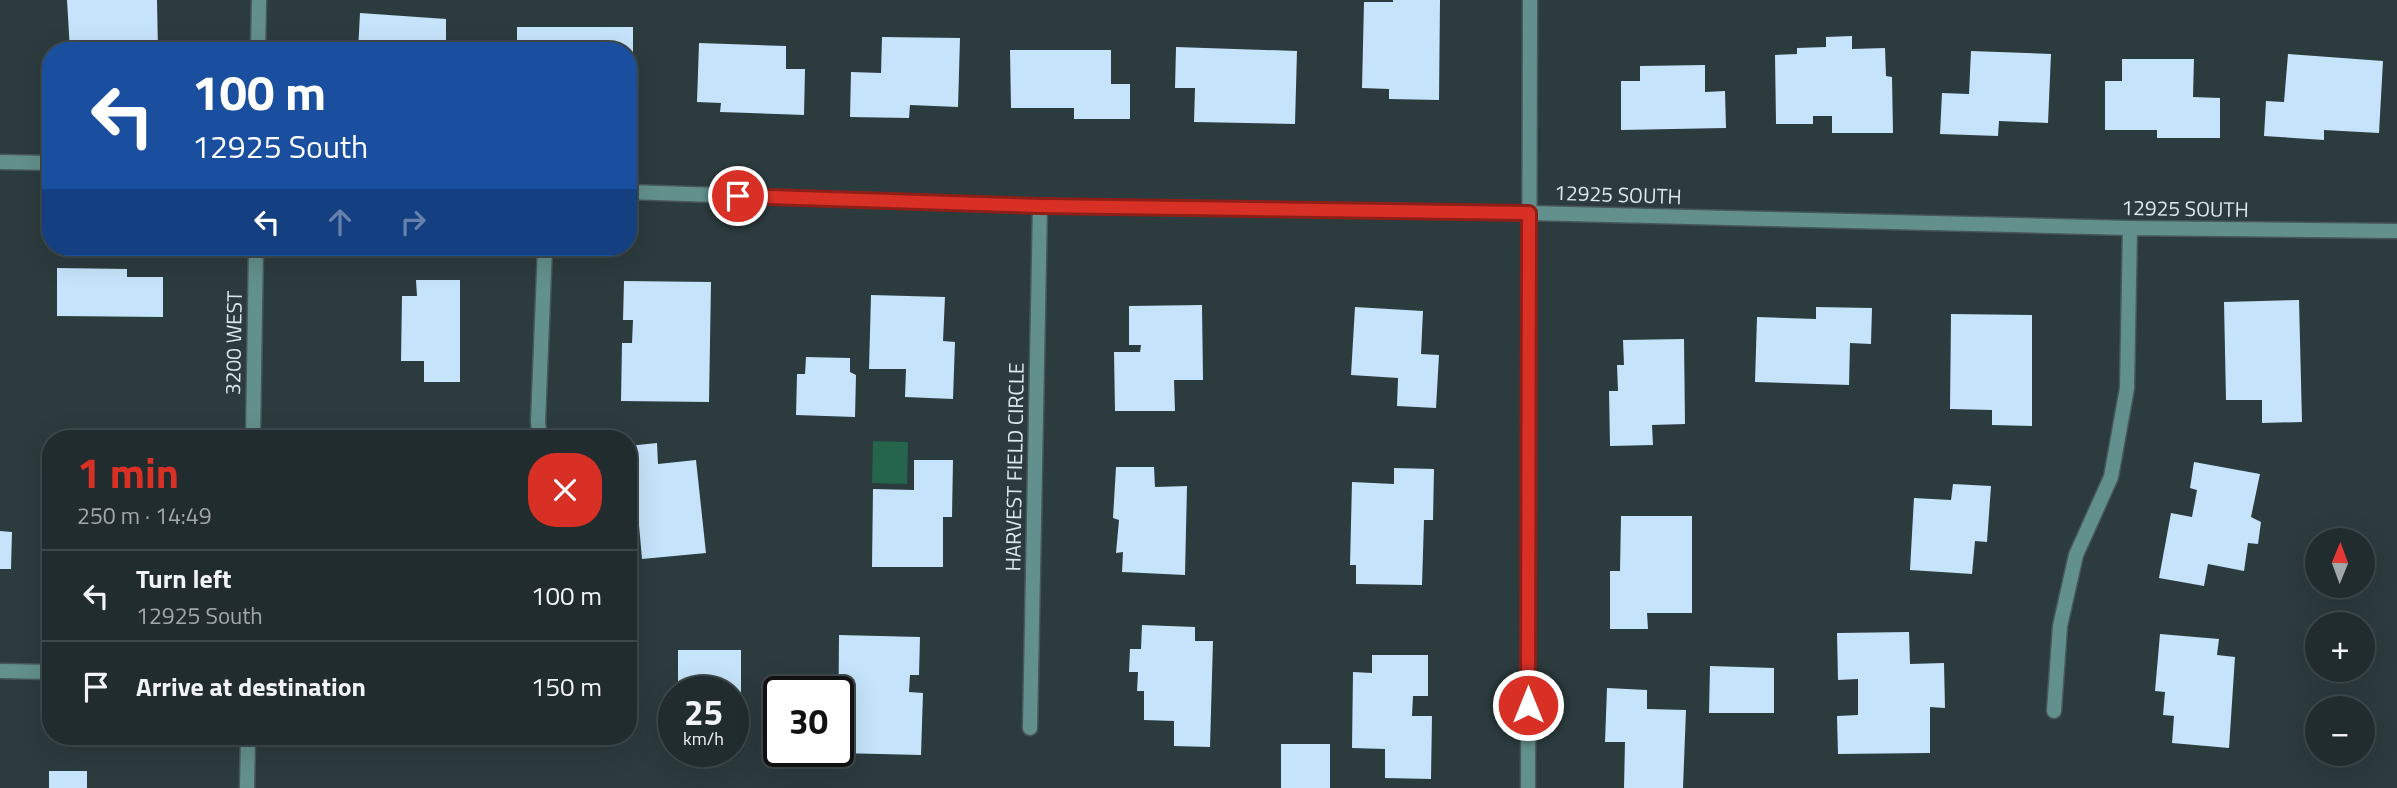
<!DOCTYPE html>
<meta charset="utf-8">
<style>
:root{--surface:#212c2e;--page:#2d383a;--text:#f1f3f6;--muted:#a2a7aa;--line:#3e484a;--accent:#d93025}
body{margin:0;font-family:"Titillium Web",sans-serif;background:var(--page);color:var(--text);height:100vh;display:flex;flex-direction:column;font-size:26px;white-space:nowrap}
*{box-sizing:border-box;margin:0}
p{font-size:23px;color:var(--muted)}
.icon{flex:none;width:38px;height:38px;fill:none;stroke:currentColor;stroke-width:2;stroke-linecap:round;stroke-linejoin:round}
.map{position:relative;flex:1;overflow:hidden}
.drawer{position:absolute;left:42px;top:430px;width:595px;height:315px;display:flex;flex-direction:column;background:var(--surface);border-radius:28px;box-shadow:0 7px 28px #0002,0 0 0 2px var(--line)}
.drawer>*{flex:none}
.guide{position:absolute;left:42px;top:42px;width:595px;height:214px;border-radius:28px;box-shadow:0 7px 28px #0002,0 0 0 2px var(--line);background:#1a4fa0;color:#fff;overflow:hidden}
.needle{width:46px;rotate:1deg}
.buttons{position:absolute;left:2305px;top:528px;display:grid;gap:14px}
.buttons a{display:grid;place-items:center;width:70px;height:70px;border-radius:50%;background:var(--surface);box-shadow:0 7px 28px #0002,0 0 0 2px var(--line);font-size:35px}
.speed{position:absolute;left:658px;top:676px;display:flex;gap:14px;font-size:35px;font-weight:700;text-align:center}
.speed>*{display:grid;place-content:center;width:91px;height:91px;border-radius:50%;background:var(--surface);box-shadow:0 7px 28px #0002,0 0 0 2px var(--line);line-height:1}
.speed small{font-size:18px;font-weight:400}
.speed .limit{border:4px solid #111;border-radius:10px;background:#fff;color:#111}
.pin{position:absolute;display:grid;place-items:center;width:60px;height:60px;color:#fff;margin:-30px;border:4px solid #fff;border-radius:50%;box-shadow:0 2px 7px #0007}
.me{position:absolute;width:77px;margin:-38px;rotate:0deg;stroke-linejoin:round;filter:drop-shadow(0 0 5px #0008)}
.turn{display:flex;align-items:center;gap:24px;height:147px;padding:0 35px;font-size:32px}
.turn .icon{width:91px;height:91px;stroke-width:2.5}
.turn b{display:block;font-size:49px;line-height:60px}
.lanes{display:flex;align-items:center;height:66px;padding:0 35px;background:#0003;justify-content:center;gap:35px;direction:ltr}
.lanes .off{opacity:.35}
.round{display:grid;place-items:center;flex:none;width:74px;height:74px;border-radius:28px;background:var(--page)}
.overview{display:flex;align-items:center;justify-content:space-between;height:119px;padding:0 35px}
h1{font-size:42px;font-weight:700;line-height:52px;color:var(--accent)}
ul{padding:0;list-style:none}
li{display:flex;align-items:center;gap:21px;height:91px;padding:0 35px;border-top:2px solid var(--line)}
li div{flex:1}
li b{display:block;font-size:26px}
li em{font-style:normal}
.map>svg:first-child{display:block}
.garden{fill:#24654b}
.building{fill:#c5e3fa}
.lines{fill:none;stroke-linecap:round;stroke-linejoin:round}
.street-casing{stroke:#485759;stroke-width:17}
.street{stroke:#62908c;stroke-width:14}
.route-casing{stroke:#8d1f18;stroke-width:18}
.route{stroke:#d93025;stroke-width:12}
.labels{text-anchor:middle;dominant-baseline:central;stroke-width:7;stroke-linejoin:round;paint-order:stroke}
.street-label{font-size:21px;fill:#dee7e9;stroke:#2c3b3e}
</style>
<div class="map">
<svg width="2397" height="788" viewBox="0 0 2397 788">
<rect width="100%" height="100%" fill="#2c3b3e"/>
<path class="garden" d="M873 441 908 442 907 484 872 483Z"/>
<path class="building" d="M67 0H157L158 51H70Z
M1393 0H1440L1439 100 1389 99V89L1362 88 1364 2H1393Z
M360 13 446 19V51H358Z
M517 27H633V96H628V51H517Z
M1852 36V49L1885 48 1886 76 1892 77 1893 133H1832V116H1813V124H1776L1775 55 1797 54V48L1826 47V37Z
M882 37 960 38 958 107 910 105 909 118 850 117 851 72 881 73Z
M699 43 786 46V69H805L804 115 720 112 721 103 697 102Z
M1176 47 1297 51 1295 124 1194 122 1195 88H1175Z
M1010 50H1111V84H1130V119H1074V108H1011Z
M1971 51 2051 54 2048 123 1999 121 1998 136 1940 134 1942 93 1969 94Z
M2288 54 2383 61 2379 133 2324 130V140L2264 136 2266 101 2284 102Z
M2122 59H2194L2193 97 2220 98V138H2157V130H2105V81H2122Z
M1705 65V92L1725 91 1726 128 1621 130V81H1640V66Z
M57 268 127 269V277H163V317L57 316Z
M416 280H460V382H424V361H401L402 296H417Z
M624 281 711 282 709 402 621 401 622 343H632L633 320H623Z
M871 295 945 297 943 341 955 342 953 399 905 397 906 369H869Z
M2299 300 2302 422 2262 423V400H2226L2224 302Z
M1202 305 1203 380H1174L1175 411H1115L1114 352H1140L1141 345H1129V306Z
M1355 307 1423 311 1421 354 1439 355 1436 408 1397 406 1398 378 1351 375Z
M1816 307 1872 308 1871 344 1850 343 1849 385 1755 382 1757 317 1816 319Z
M1951 314 2032 315V426L1992 425V410L1950 409Z
M1684 339 1685 424 1652 425 1653 445 1610 446 1609 391H1618L1617 365H1624L1623 340Z
M806 357 850 358V372L856 375 855 417 796 415 797 374H805Z
M657 443 658 464 696 460 706 553 642 559 637 502 628 503V446Z
M914 460H953L952 517H943V567H872L873 489 914 490Z
M2194 462 2260 474 2251 517 2261 522 2258 544 2248 543 2244 571 2208 564 2204 586 2159 578 2171 513 2192 517 2197 490 2190 488Z
M1116 467H1154L1155 487 1187 486 1185 575 1122 572 1123 552 1116 553 1119 520 1113 518Z
M1394 468 1434 469 1433 520H1424L1422 585 1356 584V565H1350L1352 482 1394 484Z
M1953 484 1991 486 1987 542 1975 541 1972 574 1910 570 1914 498 1951 500Z
M1621 516H1692V613H1647L1648 629H1610V571H1620Z
M0 531 12 532 11 569H0Z
M1142 625 1195 627V641H1213L1210 747 1174 746V721L1144 720V691H1137L1138 672H1129L1130 649H1141Z
M1909 632 1910 664 1944 663 1945 708 1930 707V753L1838 754 1837 716 1858 715V679L1838 680 1837 633Z
M2160 634 2219 639 2217 655 2235 657 2229 748 2172 743 2174 716 2163 715 2165 692 2155 691Z
M839 635 920 637 919 675H910L909 692 923 693 921 755 838 753Z
M678 650H741V731H733V691H678Z
M1372 655H1428V696H1413L1412 716H1432L1431 779 1385 778V749L1352 748 1353 672 1372 673Z
M1710 666 1774 668V713H1709Z
M1607 688 1647 690V709L1686 710 1683 788H1624L1625 742H1605Z
M668 691H674V747H668Z
M368 737H411L410 745 367 741Z
M1281 744H1330V788H1281Z
M49 771H87V788H49Z"/>
<g class="lines">
<g class="street-casing">
<path id="street" d="M258 51 259 0
M0 162 51 163
M628 192 1040 206 1529 213 2130 228 2397 231
M253 439 256 247
M540 439 538 422 545 247
M0 671 51 672
M2054 711 2060 626 2076 555 2111 477 2127 388 2130 228
M1030 728 1040 206
M247 788 248 737
M1528 788 1530 0"/>
</g>
<use href="#street" class="street"/>
</g>
<g class="lines">
<g class="route-casing">
<path id="route" d="M738 196 1040 206 1529 213 1528 705"/>
</g>
<use href="#route" class="route"/>
</g>
<g class="labels">
<g class="street-label">
<text transform="translate(1618 194) rotate(2)">12925 SOUTH</text>
<text transform="translate(2185 208) rotate(1)">12925 SOUTH</text>
<text transform="translate(233 343) rotate(-89)">3200 WEST</text>
<text transform="translate(1014 467) rotate(-89)">HARVEST FIELD CIRCLE</text>
</g>
</g>
</svg>
<div class="buttons">
<a><svg class="needle" viewBox="-14 -14 28 28"><path d="M0-13l5 13h-10z" fill="#e53935"/><path d="M0 13l5-13h-10z" fill="#a2a7aa"/></svg></a>
<a>+</a>
<a>−</a>
</div>
<div class="speed"><div>25<small>km/h</small></div><div class="limit">30</div></div>
<div class="pin" style="left:738px;top:196px;background:#d93025"><svg class="icon" aria-label="arrive" viewBox="0 0 24 24"><path d="M6 21V4h12l-3 4 3 4H6"/></svg></div>
<svg class="me" style="left:1528px;top:705px" viewBox="-20 -20 40 40"><circle r="17" fill="#d93025" stroke="#fff" stroke-width="3"/><path d="M0-11L8 9 0 5-8 9z" fill="#fff"/></svg>
<div class="guide">
<div class="turn"><svg class="icon" aria-label="left" viewBox="0 0 24 24"><path d="M17 20v-9H6M10 6l-5 5 5 5"/></svg><div><b>100 m</b>12925 South</div></div>
<div class="lanes"><svg class="icon" aria-label="left" viewBox="0 0 24 24"><path d="M17 20v-9H6M10 6l-5 5 5 5"/></svg><svg class="icon off" aria-label="ahead" viewBox="0 0 24 24"><path d="M12 20V5M6 11l6-6 6 6"/></svg><svg class="icon off" aria-label="right" viewBox="0 0 24 24"><path d="M7 20v-9h11M14 6l5 5-5 5"/></svg></div>
</div>
<section class="drawer">
<div class="overview"><div><h1>1 min</h1><p>250 m · 14:49</p></div><a class="round" style="background:#d93025;color:#fff"><svg class="icon" aria-label="close" viewBox="0 0 24 24"><path d="M6 6l12 12M18 6L6 18"/></svg></a></div>
<ul>
<li><svg class="icon" aria-label="left" viewBox="0 0 24 24"><path d="M17 20v-9H6M10 6l-5 5 5 5"/></svg><div><b>Turn left</b><p>12925 South</p></div><em>100 m</em></li>
<li><svg class="icon" aria-label="arrive" viewBox="0 0 24 24"><path d="M6 21V4h12l-3 4 3 4H6"/></svg><div><b>Arrive at destination</b></div><em>150 m</em></li>
</ul>
</section>
</div>
